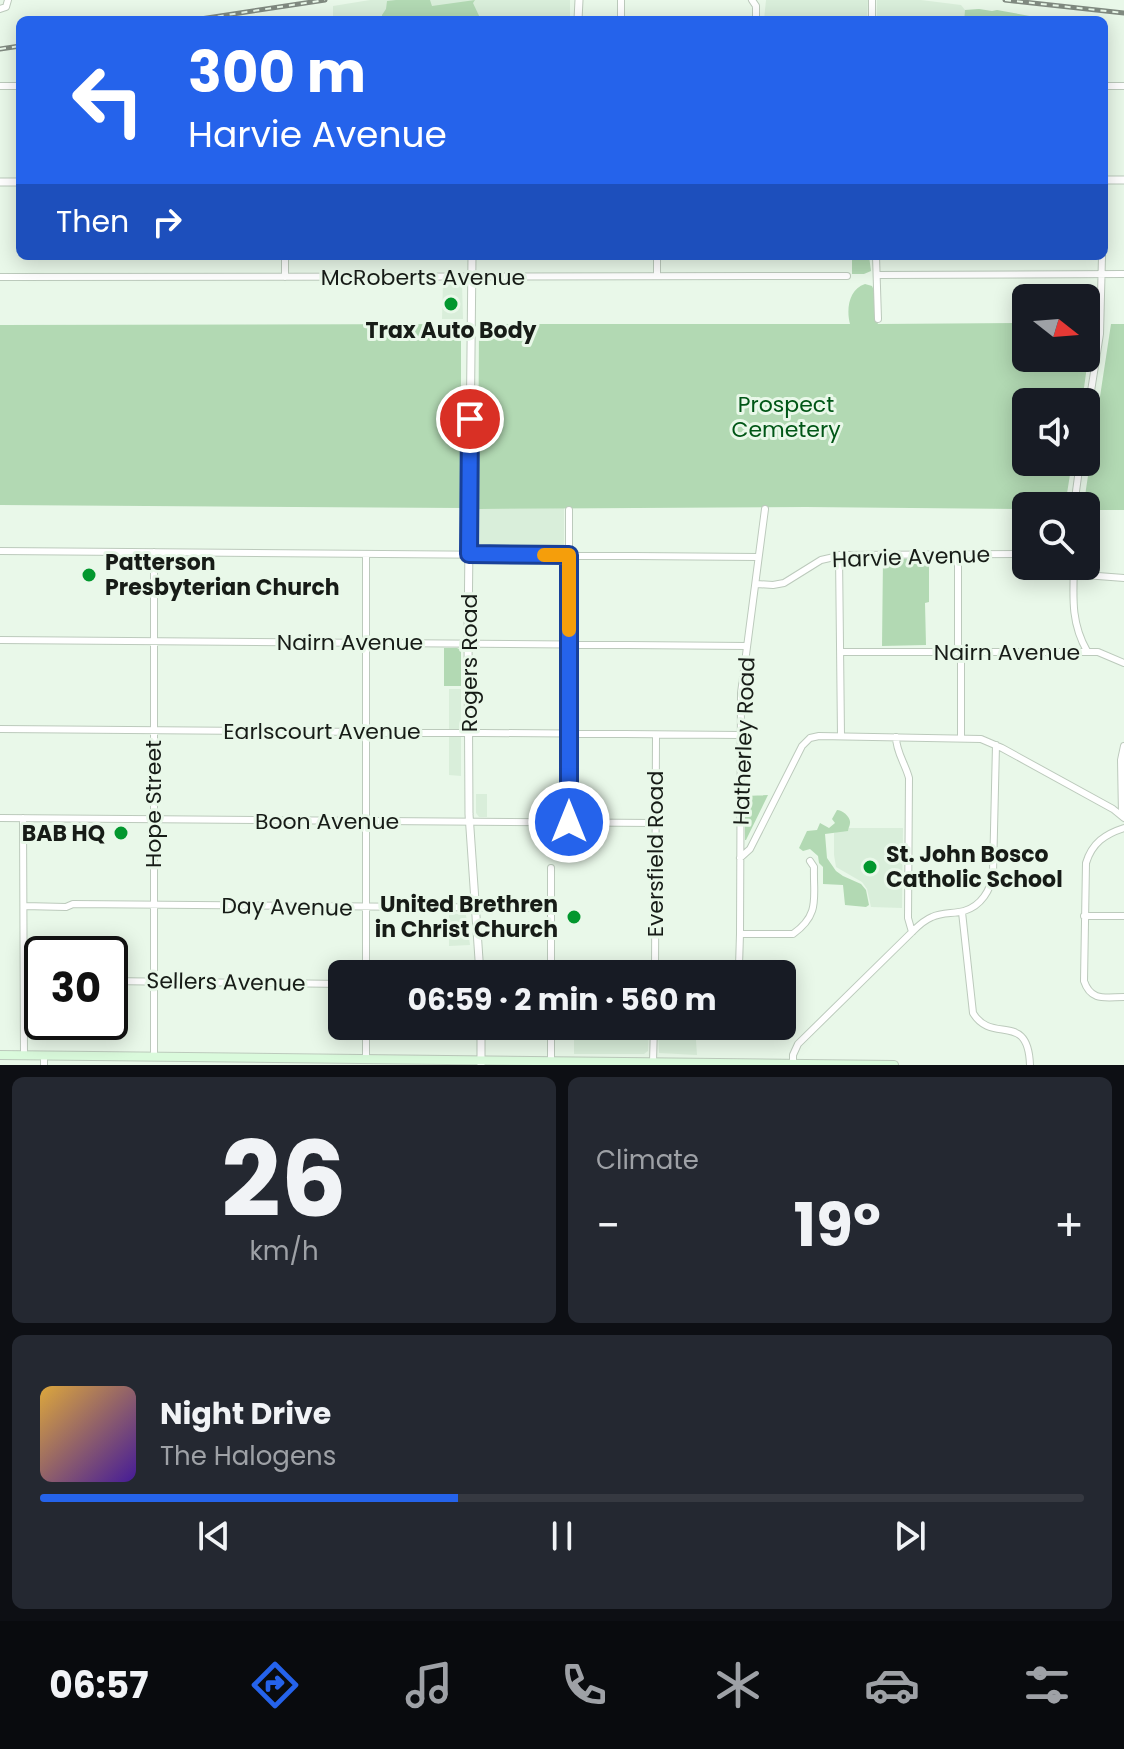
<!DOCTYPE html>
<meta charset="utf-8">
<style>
body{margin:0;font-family:Poppins,sans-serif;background:#242831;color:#f1f3f6;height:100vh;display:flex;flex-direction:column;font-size:30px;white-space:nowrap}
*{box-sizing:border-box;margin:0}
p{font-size:26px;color:#9ea1a6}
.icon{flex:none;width:44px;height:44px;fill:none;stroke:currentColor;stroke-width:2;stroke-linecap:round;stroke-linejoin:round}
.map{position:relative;height:1065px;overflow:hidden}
.sheet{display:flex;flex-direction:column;gap:12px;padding:12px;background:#0d0f14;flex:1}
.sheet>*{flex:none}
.hud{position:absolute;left:16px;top:16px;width:1092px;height:244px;border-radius:12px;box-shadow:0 4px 20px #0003;background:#2563eb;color:#fff;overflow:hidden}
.needle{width:52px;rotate:107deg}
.tools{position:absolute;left:1012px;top:284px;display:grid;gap:16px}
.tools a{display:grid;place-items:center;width:88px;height:88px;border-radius:12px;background:#171b24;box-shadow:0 4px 20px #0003;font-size:40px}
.speed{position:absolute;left:24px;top:936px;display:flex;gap:16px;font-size:40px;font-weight:700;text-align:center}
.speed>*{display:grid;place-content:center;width:104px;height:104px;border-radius:50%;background:#171b24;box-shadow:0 4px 20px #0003;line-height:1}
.speed .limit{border:4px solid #111;border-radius:12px;background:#fff;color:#111}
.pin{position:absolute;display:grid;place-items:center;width:68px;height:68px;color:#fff;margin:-34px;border:4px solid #fff;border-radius:50%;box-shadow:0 2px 8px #0007}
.me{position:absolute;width:88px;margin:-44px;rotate:0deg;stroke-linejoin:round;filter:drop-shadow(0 0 6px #0008)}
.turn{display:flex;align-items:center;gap:28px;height:168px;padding:0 40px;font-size:36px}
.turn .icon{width:104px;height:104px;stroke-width:2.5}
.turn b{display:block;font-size:56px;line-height:68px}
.then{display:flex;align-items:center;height:76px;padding:0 40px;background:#0003;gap:16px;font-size:30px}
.big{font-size:60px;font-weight:700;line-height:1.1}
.sheet .tile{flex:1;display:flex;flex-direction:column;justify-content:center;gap:12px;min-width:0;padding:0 28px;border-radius:12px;background:#242831}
.sheet .dial{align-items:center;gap:0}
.dial b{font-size:104px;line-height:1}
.song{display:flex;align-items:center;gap:24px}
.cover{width:96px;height:96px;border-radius:12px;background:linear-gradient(135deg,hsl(40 70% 55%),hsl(260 70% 35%))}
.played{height:8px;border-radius:4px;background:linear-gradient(90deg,#2563eb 40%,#363941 40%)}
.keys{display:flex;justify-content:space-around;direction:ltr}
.heat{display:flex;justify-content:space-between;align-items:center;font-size:44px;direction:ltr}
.sheet .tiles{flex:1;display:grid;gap:12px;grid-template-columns:1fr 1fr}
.tile:last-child{grid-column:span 2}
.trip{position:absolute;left:328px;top:960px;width:468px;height:80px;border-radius:12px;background:#171b24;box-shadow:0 4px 20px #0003;font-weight:700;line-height:80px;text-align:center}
.menu{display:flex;height:128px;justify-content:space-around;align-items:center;background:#090b0e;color:#9ea1a6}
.menu .icon{width:56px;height:56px}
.menu .on{color:#2563eb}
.menu b{font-size:36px;color:#f1f3f6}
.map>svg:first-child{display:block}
.built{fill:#d9eeda}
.green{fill:#b2d9b3}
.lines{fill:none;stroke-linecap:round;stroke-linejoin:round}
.minor-casing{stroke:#bccabc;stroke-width:8}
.tertiary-casing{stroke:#bccabc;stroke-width:9}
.secondary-casing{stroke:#bccabc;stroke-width:10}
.minor{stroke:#fff;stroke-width:6}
.tertiary{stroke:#fff;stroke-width:7}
.secondary{stroke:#dafadc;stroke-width:8}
.rail-casing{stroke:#808a80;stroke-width:5}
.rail{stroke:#e9f8e9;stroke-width:2;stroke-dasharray:6;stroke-linecap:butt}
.route-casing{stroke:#184099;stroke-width:20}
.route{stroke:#2563eb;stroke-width:14}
.slow{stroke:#f59e0b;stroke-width:14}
.poi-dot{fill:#02972e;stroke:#e9f8e9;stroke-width:3}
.labels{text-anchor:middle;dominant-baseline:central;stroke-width:6;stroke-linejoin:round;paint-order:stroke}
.street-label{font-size:22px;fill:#171c17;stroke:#e9f8e9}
.poi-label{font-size:22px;font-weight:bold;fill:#171c17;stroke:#e9f8e9;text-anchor:start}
.park-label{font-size:22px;fill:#005616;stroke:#e9f8e9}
</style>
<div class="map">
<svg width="1124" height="1065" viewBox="0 0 1124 1065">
<rect width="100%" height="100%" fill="#e9f8e9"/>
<path class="built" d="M370,0H570V20H333V6Z
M766,0H868L867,20H764Z
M877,0H921L961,5L965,10L964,20H877Z
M443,281H459L462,283L463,319H442Z
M564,508V545L561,550H505L504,547H479L478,545V509Z
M449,689H461V776L449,775Z
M476,794H487V817H479L476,813Z
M844,828H903L902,908L871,907L867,889L862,882L836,867L834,855V833Z
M449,913L466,915L470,945L449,946Z
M574,1026H649L648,1051L644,1054H574Z
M658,1026H695L697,1055L659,1053Z"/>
<path class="green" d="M396,0H430L432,6L475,0L473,3L481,20H382V15L386,9L387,1Z
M979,9L992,11L997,10L1035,17L1077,20H964L965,10Z
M852,256H869L871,271L864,274H852Z
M865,284L872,286C879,298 870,312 878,324L1026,323V358H1086V323H1093L1082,402H1026V462H1072L1065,506H1026V509L806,507L478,509L479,324H850C846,309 849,289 865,284Z
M461,324V508L0,505V325Z
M1111,324H1124V510H1086V506H1084L1086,489Z
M883,559H929V602L925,603L926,645L882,646Z
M444,648H457L461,650V686H444Z
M768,795L746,840H745V796Z
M837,810C842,810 851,817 850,823C850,826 848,828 848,831L825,834L827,858L836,871L843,876L861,884L866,890L869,905L866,907L845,905L843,885L823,884V867L819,863L818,856L810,849L803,851L799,848L807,831L817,830L820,823L829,828L835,823L832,819Z"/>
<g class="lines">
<defs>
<path id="minor" d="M752,0L756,6V20
M872,0V20
M0,9L6,7L8,0
M621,20V0
M0,86H20
M1104,86H1124
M657,256V276
M876,256L878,319
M877,275L1124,274
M0,277L847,276
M285,277V256
M1086,423L1100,334L1102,256
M1074,506L1080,462
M0,551L758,557
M958,554V644L961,660V738
M839,555L841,736
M1059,566L1085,575L1124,578
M1074,566C1073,598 1071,623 1087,651
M756,584L773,585L784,583L821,560L843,555L1026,554
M0,640L747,646
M840,652H1098L1124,663
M0,729L741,735
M896,737C896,752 905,763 909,778L908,918L912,932
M1122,815L1121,760L1124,746
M0,818L655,823
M23,818L24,1055
M569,822V510
M1124,828C1105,834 1092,843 1086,863L1084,981C1091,1002 1106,997 1124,997
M740,858L750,849L802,746L810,738L819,736L981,739L1002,748L1113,809L1124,818
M551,868V974
M24,906L66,907L73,904L551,908
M962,912L973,1013C992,1045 1028,1010 1030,1065
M1084,916H1124
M740,934H793C821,914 813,897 814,867L810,861
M366,974V554
M655,974L656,735
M736,974L739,966L740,934L741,693L765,509
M24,980H42
M110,981L342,984
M551,1026V1061
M154,1056V552
M366,1060V1026
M653,1062L654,1026
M793,1064V1055L798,1044L912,932C918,926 924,920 932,917C942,912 953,914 964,911C981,906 991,890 993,873L996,745
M44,1065V1056"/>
<path id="tertiary" d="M578,20L579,0
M1104,180H1124
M0,182H20
M472,256L468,638L469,814L480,974
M481,1026V1065"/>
<path id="secondary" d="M0,1055L894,1065"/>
</defs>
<use href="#minor" class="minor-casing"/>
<use href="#tertiary" class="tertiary-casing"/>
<use href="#secondary" class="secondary-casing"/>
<use href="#minor" class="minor"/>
<use href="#tertiary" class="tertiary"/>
<use href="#secondary" class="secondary"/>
<defs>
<path id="rail" d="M1005,0L1124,13
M194,20L325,0
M0,49L20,46"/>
</defs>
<use href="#rail" class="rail-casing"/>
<use href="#rail" class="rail"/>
</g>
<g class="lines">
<defs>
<path id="route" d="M470,419L469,554L569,555V822"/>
</defs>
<use href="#route" class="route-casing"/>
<use href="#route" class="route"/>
<path class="slow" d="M544,555H569V630"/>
</g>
<g class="poi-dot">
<circle cx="451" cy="304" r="8"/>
<circle cx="89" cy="575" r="8"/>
<circle cx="121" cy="833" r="8"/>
<circle cx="870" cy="867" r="8"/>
<circle cx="574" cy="917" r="8"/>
</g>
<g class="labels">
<g class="street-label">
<text x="423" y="277">McRoberts Avenue</text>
<text transform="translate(911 557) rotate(-2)">Harvie Avenue</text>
<text x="350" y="642">Nairn Avenue</text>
<text x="1007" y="652">Nairn Avenue</text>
<text transform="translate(469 663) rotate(-90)">Rogers Road</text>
<text x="322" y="731">Earlscourt Avenue</text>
<text transform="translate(744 741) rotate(-88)">Hatherley Road</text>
<text transform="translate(153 804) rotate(-90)">Hope Street</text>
<text x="327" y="821">Boon Avenue</text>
<text transform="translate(655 854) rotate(-90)">Eversfield Road</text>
<text transform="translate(287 907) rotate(1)">Day Avenue</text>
<text transform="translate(226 982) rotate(1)">Sellers Avenue</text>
</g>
<g class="poi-label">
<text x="451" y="330" text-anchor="middle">Trax Auto Body</text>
<text x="105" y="562">Patterson<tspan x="105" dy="25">Presbyterian Church</tspan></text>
<text x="105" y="833" text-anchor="end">BAB HQ</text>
<text x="886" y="854">St. John Bosco<tspan x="886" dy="25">Catholic School</tspan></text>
<text x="558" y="904" text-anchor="end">United Brethren<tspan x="558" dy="25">in Christ Church</tspan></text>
</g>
<g class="park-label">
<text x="786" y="404">Prospect<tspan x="786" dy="25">Cemetery</tspan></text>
</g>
</g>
</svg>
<div class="tools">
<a><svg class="needle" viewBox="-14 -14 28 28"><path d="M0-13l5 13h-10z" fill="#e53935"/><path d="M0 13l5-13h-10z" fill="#9ea1a6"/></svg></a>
<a><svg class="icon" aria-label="sound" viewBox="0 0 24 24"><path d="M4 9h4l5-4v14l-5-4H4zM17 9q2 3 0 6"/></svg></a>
<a><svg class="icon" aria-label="search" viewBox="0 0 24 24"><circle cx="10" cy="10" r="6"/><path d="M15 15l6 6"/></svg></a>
</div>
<div class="speed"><div class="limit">30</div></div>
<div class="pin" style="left:470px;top:419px;background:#d93025"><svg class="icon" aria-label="arrive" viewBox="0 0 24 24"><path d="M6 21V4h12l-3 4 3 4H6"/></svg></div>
<svg class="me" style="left:569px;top:822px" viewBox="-20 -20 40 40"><circle r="17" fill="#2563eb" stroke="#fff" stroke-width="3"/><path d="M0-11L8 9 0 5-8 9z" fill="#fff"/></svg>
<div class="trip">06:59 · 2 min · 560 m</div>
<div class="hud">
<div class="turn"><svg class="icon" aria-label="left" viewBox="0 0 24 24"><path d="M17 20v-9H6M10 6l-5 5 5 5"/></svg><div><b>300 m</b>Harvie Avenue</div></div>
<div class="then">Then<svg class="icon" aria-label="right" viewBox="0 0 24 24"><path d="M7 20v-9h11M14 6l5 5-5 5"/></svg></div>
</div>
</div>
<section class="sheet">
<div class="tiles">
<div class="tile dial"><b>26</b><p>km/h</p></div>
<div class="tile"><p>Climate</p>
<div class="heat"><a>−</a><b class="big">19°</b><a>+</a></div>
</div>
<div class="tile">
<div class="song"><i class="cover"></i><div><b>Night Drive</b><p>The Halogens</p></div></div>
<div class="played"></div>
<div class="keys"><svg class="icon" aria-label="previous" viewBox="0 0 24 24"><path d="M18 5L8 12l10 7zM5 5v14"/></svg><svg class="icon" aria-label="pause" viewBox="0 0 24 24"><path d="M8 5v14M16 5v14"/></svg><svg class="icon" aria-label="next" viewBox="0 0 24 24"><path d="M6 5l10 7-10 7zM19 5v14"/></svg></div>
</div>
</div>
</section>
<nav class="menu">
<b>06:57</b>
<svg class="icon on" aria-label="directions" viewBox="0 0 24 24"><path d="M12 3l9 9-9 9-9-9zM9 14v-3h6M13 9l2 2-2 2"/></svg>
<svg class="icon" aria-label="music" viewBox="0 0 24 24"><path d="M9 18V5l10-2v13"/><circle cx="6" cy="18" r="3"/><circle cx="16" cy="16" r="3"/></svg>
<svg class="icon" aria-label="phone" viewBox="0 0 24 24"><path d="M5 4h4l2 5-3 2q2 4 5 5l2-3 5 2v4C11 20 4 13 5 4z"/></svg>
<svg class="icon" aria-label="climate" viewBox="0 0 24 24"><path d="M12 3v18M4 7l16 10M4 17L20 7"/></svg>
<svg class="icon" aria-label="car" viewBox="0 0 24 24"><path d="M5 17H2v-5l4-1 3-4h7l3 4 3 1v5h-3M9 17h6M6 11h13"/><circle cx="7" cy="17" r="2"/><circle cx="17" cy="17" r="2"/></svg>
<svg class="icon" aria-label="filters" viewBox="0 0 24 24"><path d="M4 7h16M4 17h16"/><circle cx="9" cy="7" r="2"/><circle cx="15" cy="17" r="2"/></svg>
</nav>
